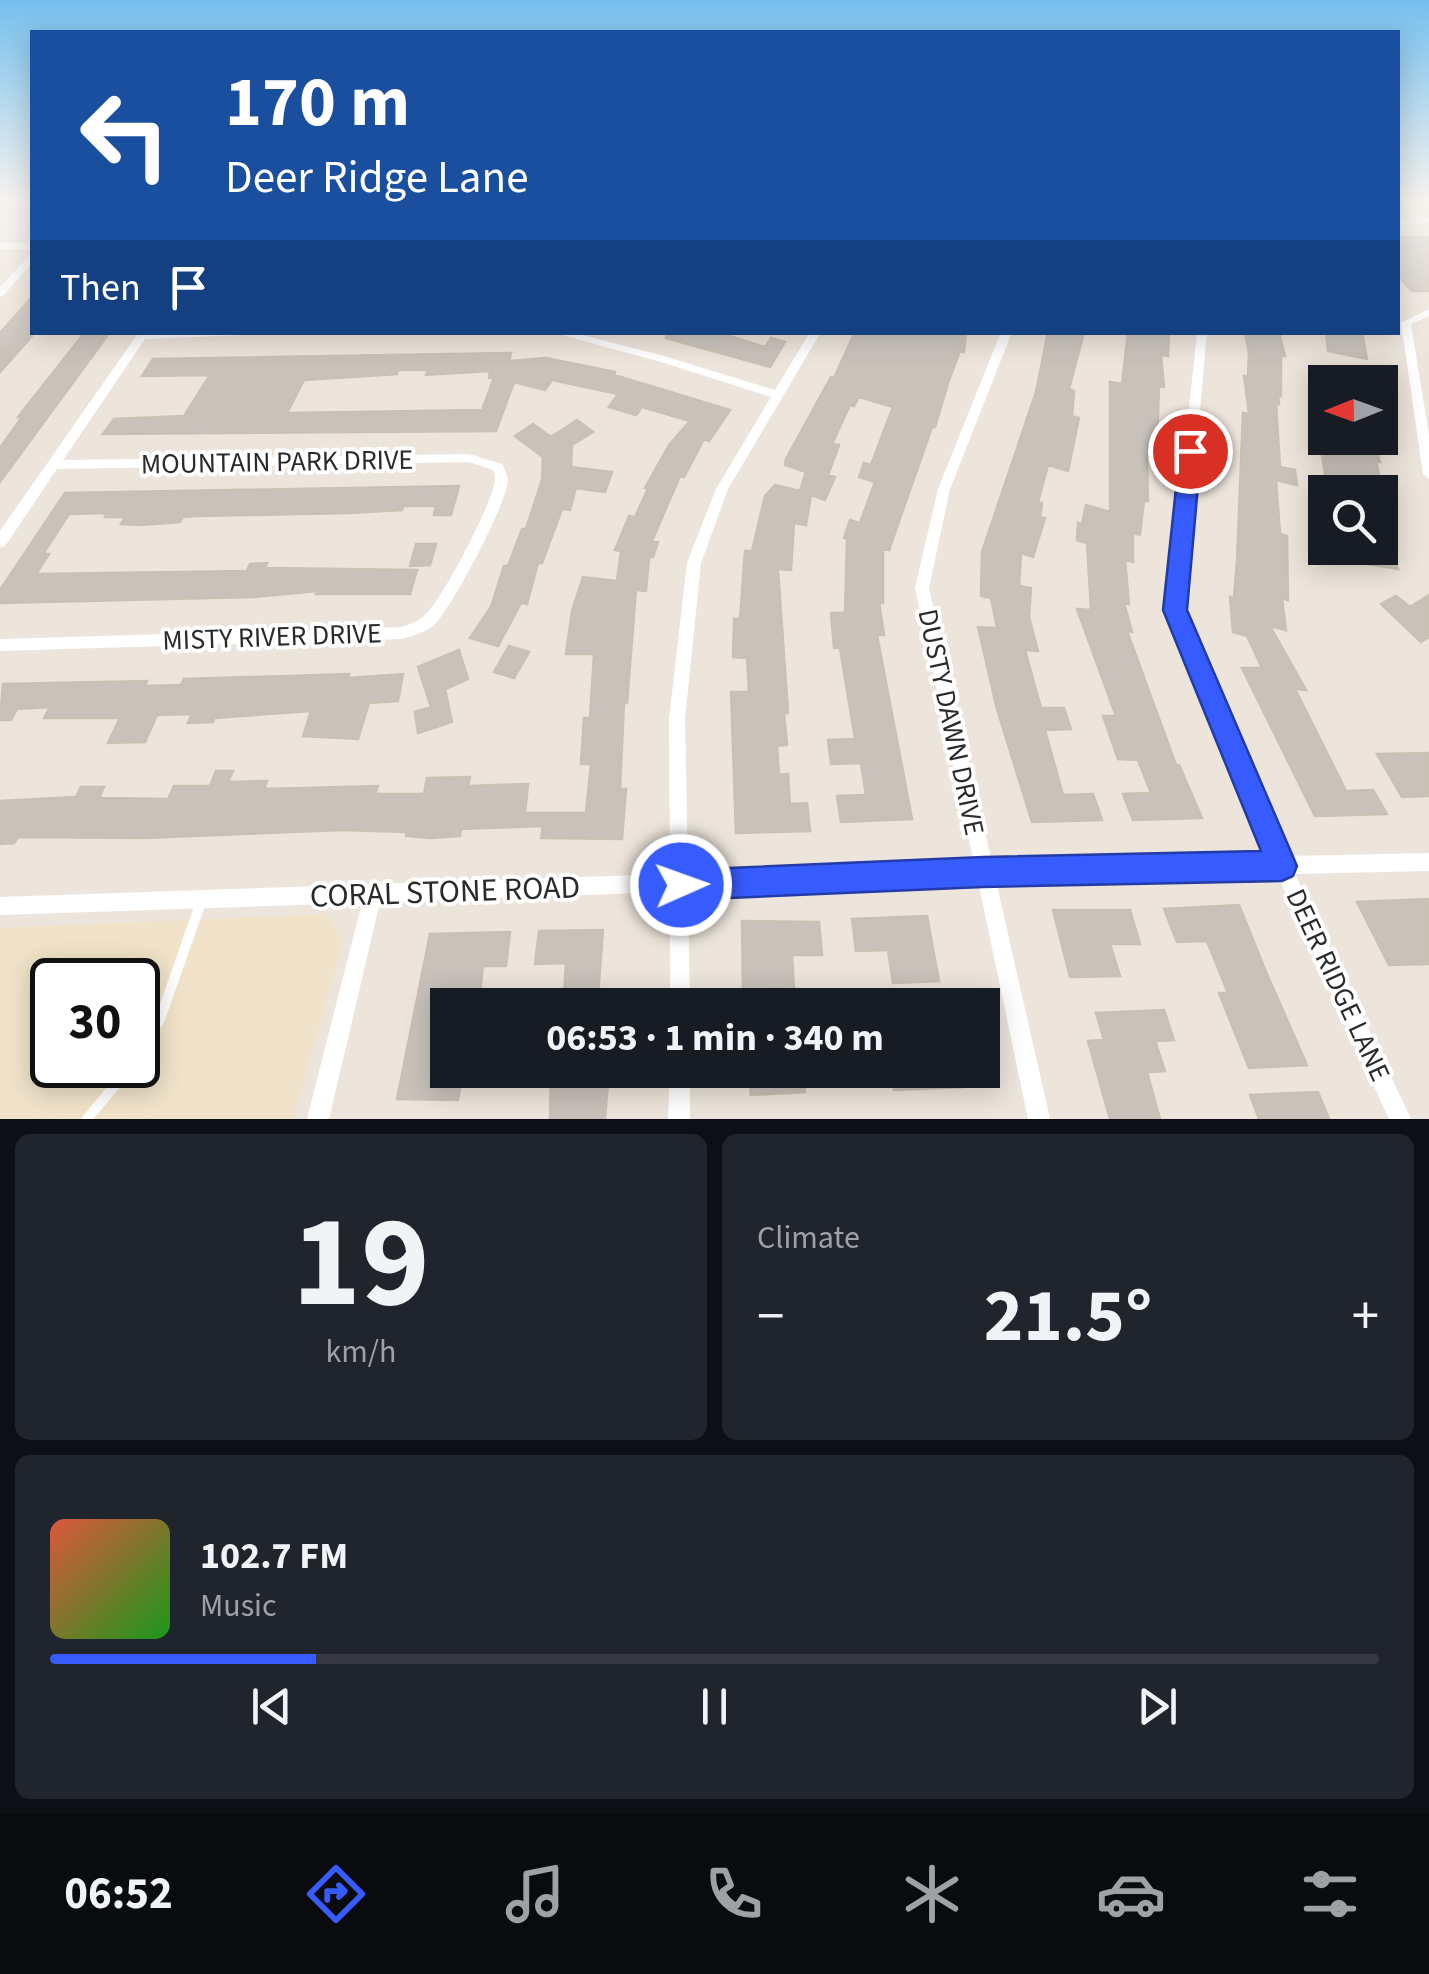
<!DOCTYPE html>
<meta charset="utf-8">
<style>
body{margin:0;font-family:"Source Sans 3",sans-serif;background:#20242c;color:#f1f3f6;height:100vh;display:flex;flex-direction:column;font-size:38px;white-space:nowrap}
*{box-sizing:border-box;margin:0}
p{font-size:32px;color:#9ea1a6}
.icon{flex:none;width:55px;height:55px;fill:none;stroke:currentColor;stroke-width:2;stroke-linecap:round;stroke-linejoin:round}
.map{position:relative;height:1119px;overflow:hidden}
.sheet{display:flex;flex-direction:column;gap:15px;padding:15px;background:#0d0f14;flex:1}
.sheet>*{flex:none}
.banner{position:absolute;left:30px;top:30px;width:1370px;height:305px;border-radius:0px;box-shadow:0 5px 25px #0003;background:#1a4fa0;color:#fff;overflow:hidden}
.needle{width:65px;rotate:269deg}
.tools{position:absolute;left:1308px;top:365px;display:grid;gap:20px}
.tools a{display:grid;place-items:center;width:90px;height:90px;border-radius:0px;background:#171b24;box-shadow:0 5px 25px #0003;font-size:50px}
.speed{position:absolute;left:30px;top:958px;display:flex;gap:20px;font-size:50px;font-weight:700;text-align:center}
.speed>*{display:grid;place-content:center;width:130px;height:130px;border-radius:50%;background:#171b24;box-shadow:0 5px 25px #0003;line-height:1}
.speed .limit{border:5px solid #111;border-radius:15px;background:#fff;color:#111}
.pin{position:absolute;display:grid;place-items:center;width:85px;height:85px;color:#fff;margin:-42px;border:5px solid #fff;border-radius:50%;box-shadow:0 2px 10px #0007}
.me{position:absolute;width:110px;margin:-55px;rotate:88deg;stroke-linejoin:round;filter:drop-shadow(0 0 8px #0008)}
.turn{display:flex;align-items:center;gap:35px;height:210px;padding:0 30px;font-size:45px}
.turn .icon{width:130px;height:130px;stroke-width:2.5}
.turn b{display:block;font-size:70px;line-height:85px}
.then{display:flex;align-items:center;height:95px;padding:0 30px;background:#0003;gap:20px;font-size:38px}
.big{font-size:75px;font-weight:700;line-height:1.1}
.sheet .widget{flex:1;display:flex;flex-direction:column;justify-content:center;gap:15px;min-width:0;padding:0 35px;border-radius:15px;background:#20242c}
.sheet .dial{align-items:center;gap:0}
.dial b{font-size:130px;line-height:1}
.song{display:flex;align-items:center;gap:30px}
.cover{width:120px;height:120px;border-radius:15px;background:linear-gradient(135deg,hsl(10 70% 55%),hsl(120 70% 35%))}
.played{height:10px;border-radius:5px;background:linear-gradient(90deg,#365bff 20%,#363941 20%)}
.keys{display:flex;justify-content:space-around;direction:ltr}
.heat{display:flex;justify-content:space-between;align-items:center;font-size:55px;direction:ltr}
.sheet .tiles{flex:1;display:grid;gap:15px;grid-template-columns:1fr 1fr}
.widget:last-child{grid-column:span 2}
.trip{position:absolute;left:430px;top:988px;width:570px;height:100px;border-radius:0px;background:#171b24;box-shadow:0 5px 25px #0003;font-weight:700;line-height:100px;text-align:center}
.dock{display:flex;height:160px;justify-content:space-around;align-items:center;background:#090b0e;color:#9ea1a6}
.dock .icon{width:70px;height:70px}
.dock .on{color:#365bff}
.dock b{font-size:45px;color:#f1f3f6}
.map>svg:first-child{display:block}
.education{fill:#f0e3c9;fill-rule:evenodd}
.building{fill:#c8c2bb;stroke:#c9c1b4;stroke-width:2.5;fill-rule:evenodd}
.lines{fill:none;stroke-linecap:round;stroke-linejoin:round}
.service{stroke:#fff;stroke-width:10}
.minor{fill:#fff;fill-rule:evenodd}
.route{fill:#365bff;stroke:#233ba6;stroke-width:2.5}
.labels{text-anchor:middle;dominant-baseline:central;stroke-width:8;stroke-linejoin:round;paint-order:stroke}
.street-label{font-size:28px;fill:#2a2a2a;stroke:#fff}
.near-street-label{font-size:32px;fill:#2a2a2a;stroke:#fff}
</style>
<div class="map">
<svg width="1429" height="1119" viewBox="0 0 1429 1119">
<rect width="100%" height="100%" fill="#ede5db"/>
<path class="education" d="M327,914L343,941L293,1119H0V928ZM52,980H138V1065H52Z"/>
<path class="building" d="M1398,237H1429V291H1412L1398,276Z
M32,297V336L0,372V333Z
M85,332H110L0,482V448L22,417H18Z
M667,332H717L765,347L771,338L785,342L770,367L666,338Z
M855,332H966L964,352L960,351L949,380L935,427H932L889,550L883,549V603H879L884,635H877L912,819L841,822L837,796L866,795L861,763L831,764L828,740L855,739L840,648H834L831,613H845L847,539L844,538L850,520L860,523L875,482L859,477L864,463L871,465L893,407L859,397L854,406L850,405L832,444L839,445L828,475L835,477L825,500L811,495L806,525L794,523L791,570L778,569L788,713H784L787,745L777,746L779,775L788,774L790,804L807,803L810,831L736,833L731,692H749L747,658L733,657L734,619H740L745,551H752L765,496L775,485L800,491L806,472L785,465L786,459L831,377L834,378Z
M1048,332H1084L1069,389L1074,391L1072,416L1079,418L1068,471L1048,465L1038,502L1042,503L1040,517L1045,518L1033,557L1021,553L1019,586L1031,588L1029,617L1038,651L1025,650L1041,708H1064L1071,729L1045,730L1063,795L1093,794L1102,820L1032,822L997,709L978,627L997,628L991,598L981,596L982,552L1036,392Z
M1128,332H1169L1168,356L1161,355L1164,387L1159,386L1157,442L1151,441L1153,458L1147,457L1148,501L1144,500L1140,535L1133,533V562L1125,560L1129,604L1124,603L1132,632L1127,631L1176,765H1179L1202,818L1133,820L1123,794L1151,793L1138,760L1118,759L1103,716H1116L1077,609L1091,610L1087,543L1077,540L1078,523L1082,524L1086,505L1110,512V382L1122,384Z
M1245,332H1279L1285,356L1281,355V396L1278,395L1279,404L1276,403L1280,467L1295,470L1297,485L1276,480L1280,534L1287,536L1288,600L1282,598L1286,630L1270,626L1306,690L1295,689L1346,791L1373,790L1387,814L1315,816L1242,668H1262L1247,636L1233,632L1230,597L1234,598L1237,561L1243,413L1249,414L1244,376L1248,377L1249,353Z
M1326,332H1362L1367,359L1328,351Z
M511,353L509,361L546,358L615,372L614,375L730,410L709,441L704,439L684,477L680,476L652,541L658,542L653,557H649L646,591L636,590L627,703H624L620,789H626L622,839L541,838L543,826L461,829L460,836L430,838L406,836L407,832L342,830L143,838L18,837L14,843L0,844V801L76,797L81,787H104L99,798L168,799L174,786H210L216,771H233L228,782L267,781L264,789L378,786L375,794H424L427,778L470,777L468,786L528,784L525,813H586L591,764H581L584,718H590L594,654H566L572,611L583,577L617,581L621,551L615,550L629,516L635,517L648,489L645,488L669,445L690,421L642,407L636,415L609,407L618,394L552,380L545,390L514,382L496,431L103,434L114,419L184,416L210,375L142,376L153,359ZM398,370H428L426,375L490,371L489,378H494L482,410L287,413L304,380L397,374Z
M577,420L593,432L572,445L571,467L612,472L605,492L576,488L570,510L562,509L542,563H538L527,604L521,603L498,646L470,638L491,607L504,566H508L522,529H526L542,480L543,457L515,436L533,424L551,437Z
M1326,438L1373,440L1380,462L1376,461L1383,496L1326,480L1322,455L1331,457Z
M459,486L451,515H434L436,506H403L402,510L349,513L198,516L183,517L180,522L141,525L121,524L125,517H105L107,513L69,514L43,554H49L36,574L247,571L250,564L267,563L265,568L417,570L410,594H316L317,591L254,597L0,603V590L65,493Z
M416,544H436L430,565L410,566Z
M1343,548H1389L1398,569L1347,561Z
M1429,595V637L1421,642L1381,604L1396,596L1410,607Z
M509,646L529,652L514,678L494,672Z
M459,650L468,679L445,689L452,722L418,733L415,712L431,707L418,667Z
M349,674L348,678L403,674L398,701L369,703L358,739L303,736L311,711L214,718L213,722L188,723L192,714L157,715L145,742L108,743L120,718H44L50,707L17,709L11,720H0L3,684L147,681L145,686L181,685L184,679Z
M1429,753V796L1402,797L1377,754Z
M1429,899V964L1389,965L1357,902Z
M1239,905L1266,972L1307,1065L1249,1068L1219,993H1228L1207,941L1177,942L1164,909Z
M1053,910H1130L1140,944H1110L1120,976L1070,977Z
M927,916L939,981L893,983L888,950L856,951L852,919Z
M742,921L819,922L822,955H792L794,988L743,989Z
M603,930L598,996H564L566,963L535,964L539,931Z
M510,932L506,966H483L479,1000L448,1001V1070H463L458,1100L397,1099L430,934Z
M1164,1010L1174,1040L1155,1041L1165,1071L1147,1072L1160,1119H1110L1088,1041L1104,1040L1096,1013Z
M551,1070H609L605,1119H550Z
M749,1070H803L805,1092L751,1095Z
M891,1070H961L964,1087L894,1090Z
M1318,1092L1329,1119H1259L1250,1095Z"/>
<g class="lines">
<path class="service" d="M138,1057L160,1019L201,902
M87,1119L132,1065"/>
<path class="minor" d="M1429,217V223L1398,224V218Z
M0,243H32V249H0Z
M32,255V263L4,295L0,296V287L29,256Z
M1429,309V316L1411,324L1429,435V479L1423,474L1401,323Z
M139,332H250L245,335L145,339L63,460L469,454L502,464C504,467 507,475 508,479C509,500 449,614 432,627C423,633 412,636 402,639L0,651V639L402,627C409,624 417,622 423,617C442,601 489,509 494,485C496,478 495,477 493,470L469,462L57,469L5,546L0,547V531Z
M551,332H571L664,356L775,390L810,332H821L728,489L701,563L685,719L688,873L974,863L915,588L938,489L1001,332H1012L950,489L929,588L992,863L1269,857L1168,610L1197,332H1207L1182,610L1287,856L1429,853V871L1295,874L1411,1119H1389L1277,874L996,881L1050,1119H1028L978,881L688,891L690,1005H670V892L380,902L329,1119H307L362,903L0,915V897L670,874L669,719L687,563L716,489L771,397L661,362Z
M670,1070H690V1119H668Z"/>
</g>
<linearGradient id="sky" x2="0" y2="1"><stop stop-color="#74bfee"/><stop offset="0.56" stop-color="#f7f3ef"/><stop offset="1" stop-color="#f7f3ef" stop-opacity="0"/></linearGradient>
<rect width="1429" height="358" fill="url(#sky)"/>
<path class="route" d="M1190,444L1201,451L1187,610L1297,866L1293,876L1282,881L983,887L681,900L671,896L666,885L671,875L681,870L983,857L1261,851L1163,610L1180,451Z"/>
<g class="labels">
<g class="street-label">
<text transform="translate(277 462) rotate(-1)">MOUNTAIN PARK DRIVE</text>
<text transform="translate(272 637) rotate(-2)">MISTY RIVER DRIVE</text>
<text transform="translate(951 722) rotate(78)">DUSTY DAWN DRIVE</text>
<text transform="translate(1338 985) rotate(65)">DEER RIDGE LANE</text>
</g>
<g class="near-street-label">
<text transform="translate(445 892) rotate(-2)">CORAL STONE ROAD</text>
</g>
</g>
</svg>
<div class="tools">
<a><svg class="needle" viewBox="-14 -14 28 28"><path d="M0-13l5 13h-10z" fill="#e53935"/><path d="M0 13l5-13h-10z" fill="#9ea1a6"/></svg></a>
<a><svg class="icon" aria-label="search" viewBox="0 0 24 24"><circle cx="10" cy="10" r="6"/><path d="M15 15l6 6"/></svg></a>
</div>
<div class="speed"><div class="limit">30</div></div>
<div class="pin" style="left:1190px;top:451px;background:#d93025"><svg class="icon" aria-label="arrive" viewBox="0 0 24 24"><path d="M6 21V4h12l-3 4 3 4H6"/></svg></div>
<svg class="me" style="left:681px;top:885px" viewBox="-20 -20 40 40"><circle r="17" fill="#365bff" stroke="#fff" stroke-width="3"/><path d="M0-11L8 9 0 5-8 9z" fill="#fff"/></svg>
<div class="trip">06:53 · 1 min · 340 m</div>
<div class="banner">
<div class="turn"><svg class="icon" aria-label="left" viewBox="0 0 24 24"><path d="M17 20v-9H6M10 6l-5 5 5 5"/></svg><div><b>170 m</b>Deer Ridge Lane</div></div>
<div class="then">Then<svg class="icon" aria-label="arrive" viewBox="0 0 24 24"><path d="M6 21V4h12l-3 4 3 4H6"/></svg></div>
</div>
</div>
<section class="sheet">
<div class="tiles">
<div class="widget dial"><b>19</b><p>km/h</p></div>
<div class="widget"><p>Climate</p>
<div class="heat"><a>−</a><b class="big">21.5°</b><a>+</a></div>
</div>
<div class="widget">
<div class="song"><i class="cover"></i><div><b>102.7 FM</b><p>Music</p></div></div>
<div class="played"></div>
<div class="keys"><svg class="icon" aria-label="previous" viewBox="0 0 24 24"><path d="M18 5L8 12l10 7zM5 5v14"/></svg><svg class="icon" aria-label="pause" viewBox="0 0 24 24"><path d="M8 5v14M16 5v14"/></svg><svg class="icon" aria-label="next" viewBox="0 0 24 24"><path d="M6 5l10 7-10 7zM19 5v14"/></svg></div>
</div>
</div>
</section>
<nav class="dock">
<b>06:52</b>
<svg class="icon on" aria-label="directions" viewBox="0 0 24 24"><path d="M12 3l9 9-9 9-9-9zM9 14v-3h6M13 9l2 2-2 2"/></svg>
<svg class="icon" aria-label="music" viewBox="0 0 24 24"><path d="M9 18V5l10-2v13"/><circle cx="6" cy="18" r="3"/><circle cx="16" cy="16" r="3"/></svg>
<svg class="icon" aria-label="phone" viewBox="0 0 24 24"><path d="M5 4h4l2 5-3 2q2 4 5 5l2-3 5 2v4C11 20 4 13 5 4z"/></svg>
<svg class="icon" aria-label="climate" viewBox="0 0 24 24"><path d="M12 3v18M4 7l16 10M4 17L20 7"/></svg>
<svg class="icon" aria-label="car" viewBox="0 0 24 24"><path d="M5 17H2v-5l4-1 3-4h7l3 4 3 1v5h-3M9 17h6M6 11h13"/><circle cx="7" cy="17" r="2"/><circle cx="17" cy="17" r="2"/></svg>
<svg class="icon" aria-label="filters" viewBox="0 0 24 24"><path d="M4 7h16M4 17h16"/><circle cx="9" cy="7" r="2"/><circle cx="15" cy="17" r="2"/></svg>
</nav>
